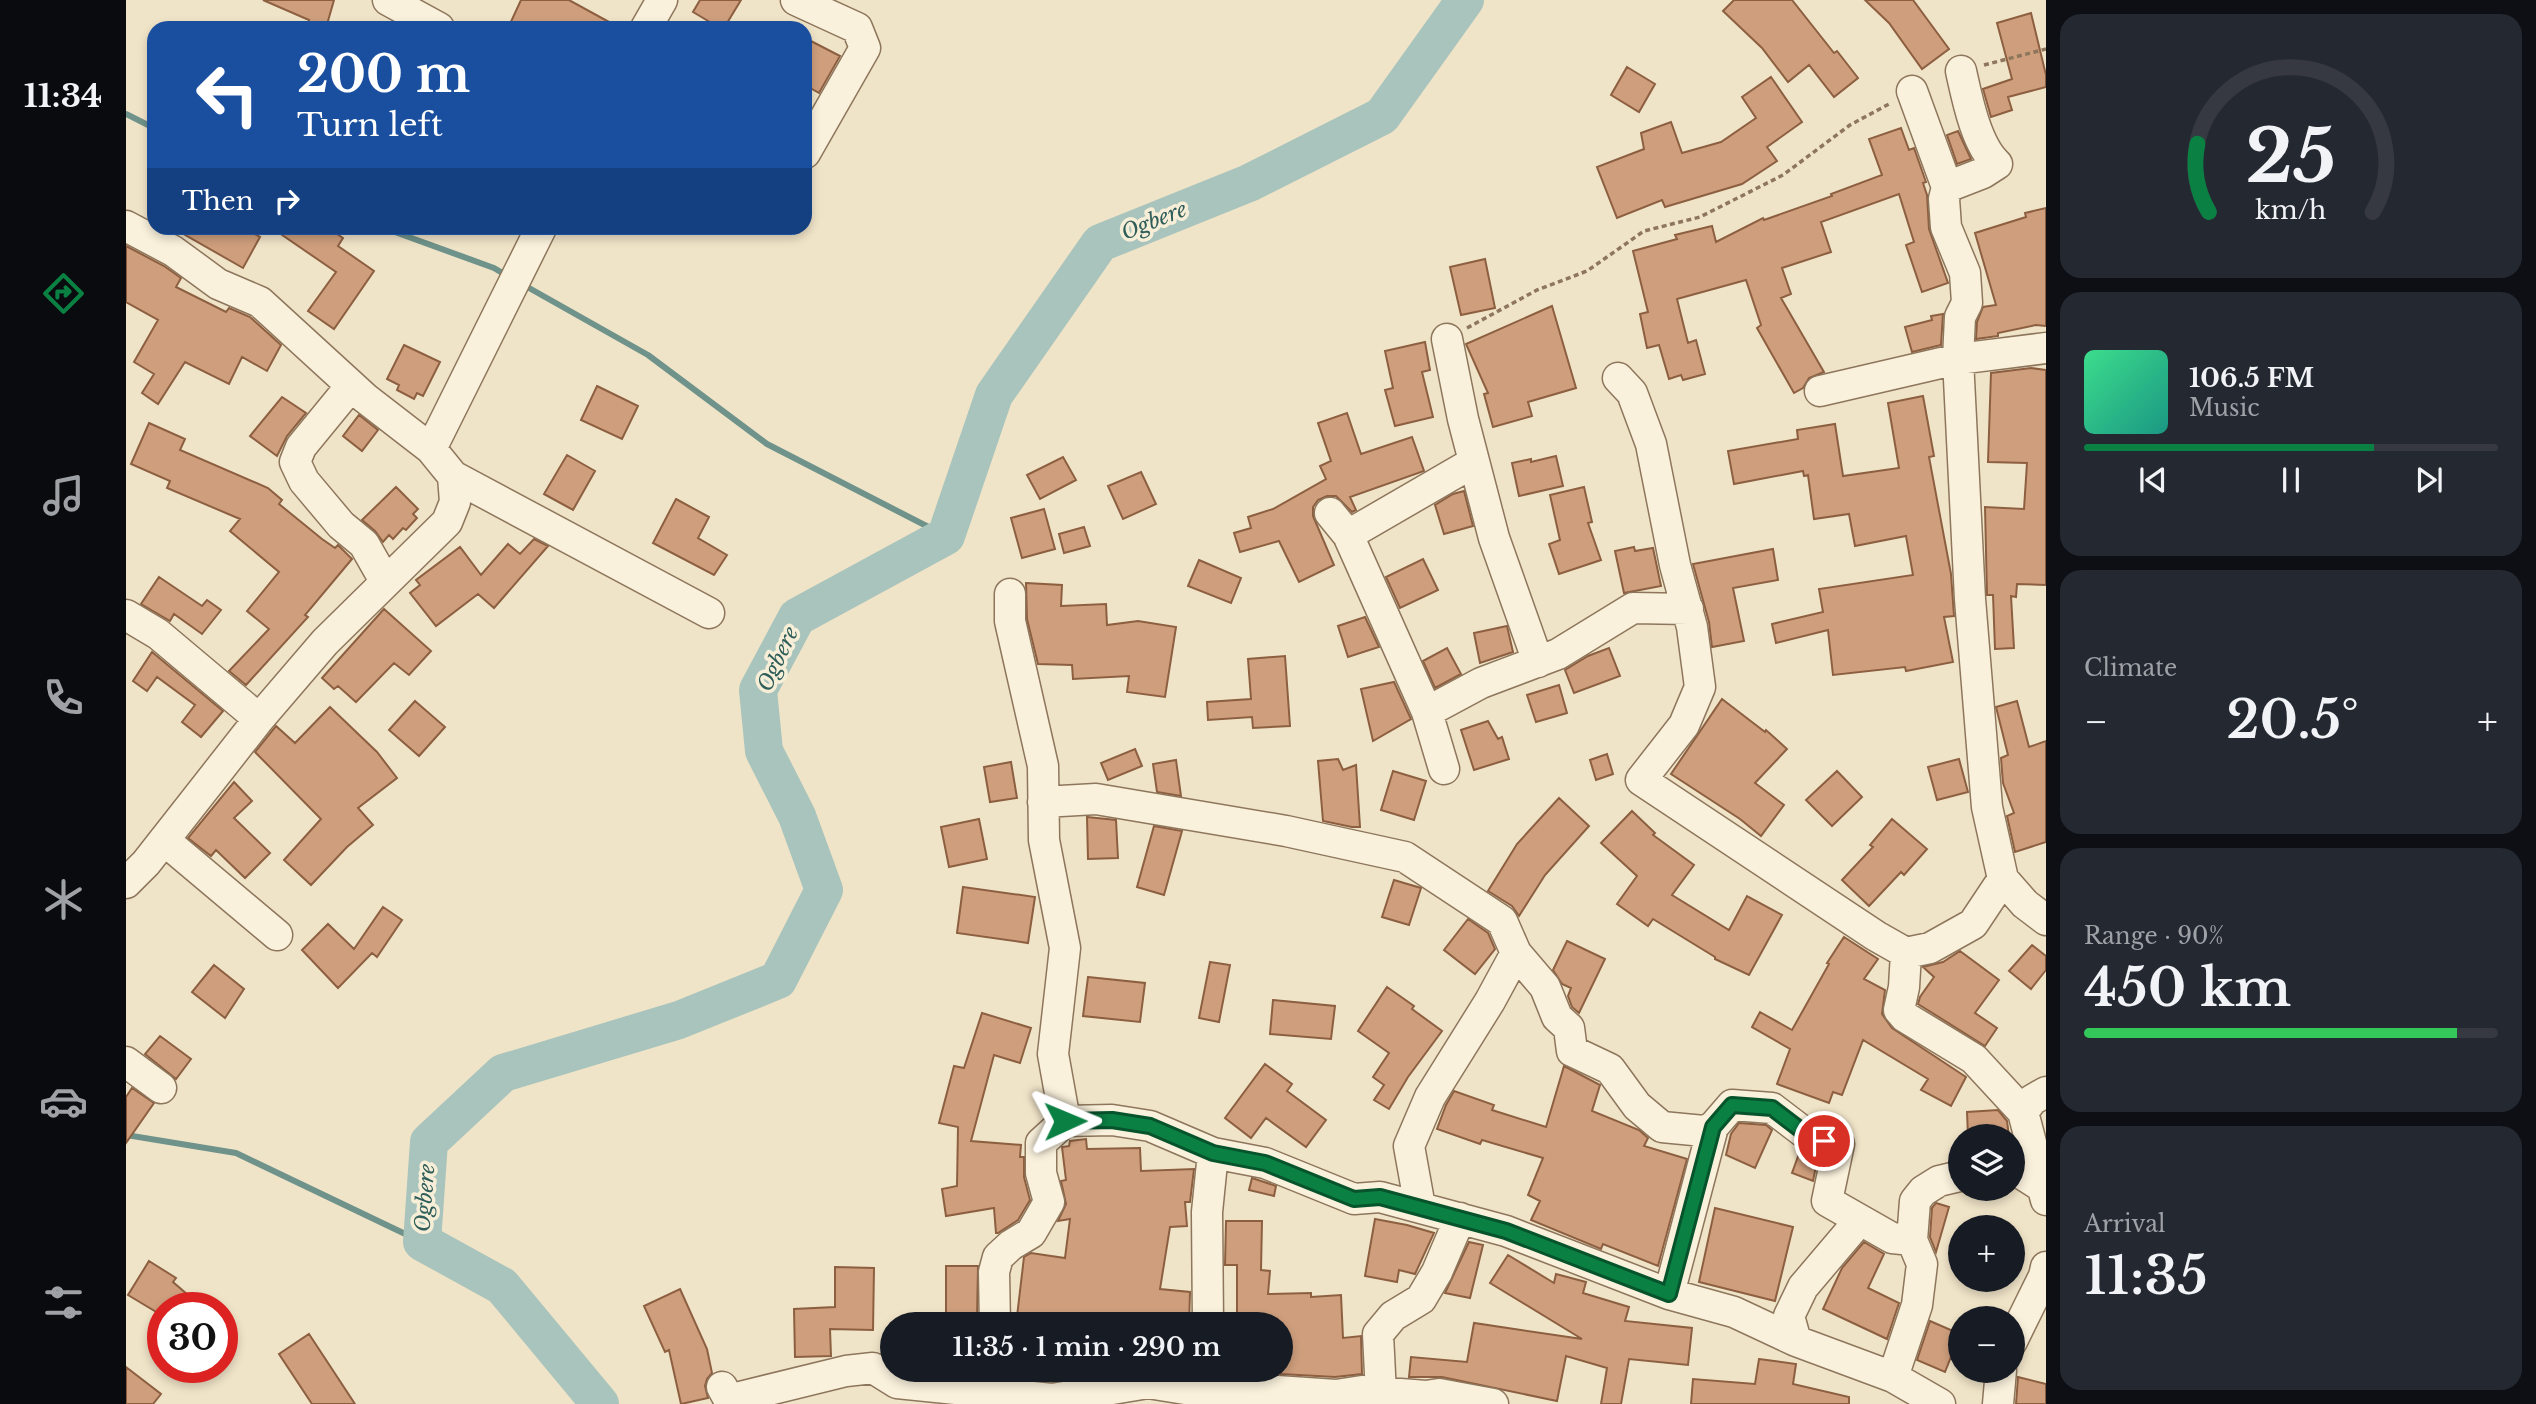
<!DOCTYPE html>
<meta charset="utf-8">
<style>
body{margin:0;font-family:"Libre Baskerville",serif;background:#242831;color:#f1f3f6;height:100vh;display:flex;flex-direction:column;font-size:26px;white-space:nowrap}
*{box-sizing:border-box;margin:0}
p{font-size:23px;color:#9ea1a6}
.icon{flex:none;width:38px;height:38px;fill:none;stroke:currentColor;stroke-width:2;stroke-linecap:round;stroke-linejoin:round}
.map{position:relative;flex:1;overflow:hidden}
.side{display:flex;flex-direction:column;gap:14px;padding:14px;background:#0d0f14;width:490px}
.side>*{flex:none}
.banner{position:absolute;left:21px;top:21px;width:665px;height:214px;border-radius:21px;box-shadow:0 4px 10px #0003;background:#1a4fa0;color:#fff;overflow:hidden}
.controls{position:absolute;left:1822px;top:1124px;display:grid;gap:14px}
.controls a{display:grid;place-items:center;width:77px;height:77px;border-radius:50%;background:#171b24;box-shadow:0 4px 10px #0003;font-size:35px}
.speed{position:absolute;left:21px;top:1292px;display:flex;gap:14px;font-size:35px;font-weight:700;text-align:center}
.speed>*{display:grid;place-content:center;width:91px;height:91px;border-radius:50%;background:#171b24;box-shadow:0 4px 10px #0003;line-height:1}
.speed .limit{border:10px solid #d22;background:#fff;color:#111}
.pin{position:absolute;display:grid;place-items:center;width:60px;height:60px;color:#fff;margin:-30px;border:4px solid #fff;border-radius:50%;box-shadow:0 2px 7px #0007}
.me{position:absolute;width:77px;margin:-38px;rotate:89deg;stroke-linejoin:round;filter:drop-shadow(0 0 5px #0008)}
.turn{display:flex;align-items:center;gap:24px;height:147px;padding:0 35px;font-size:32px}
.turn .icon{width:91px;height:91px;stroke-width:2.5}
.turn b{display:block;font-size:49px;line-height:60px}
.then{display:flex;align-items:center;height:66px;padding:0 35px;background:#0003;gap:14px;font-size:26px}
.big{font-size:52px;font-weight:600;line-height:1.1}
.side .tile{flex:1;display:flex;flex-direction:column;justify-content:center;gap:10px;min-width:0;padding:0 24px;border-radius:21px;background:#242831}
.side .dial{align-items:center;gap:0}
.dial svg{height:182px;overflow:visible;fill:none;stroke:#363941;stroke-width:7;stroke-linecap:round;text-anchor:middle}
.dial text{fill:#f1f3f6;stroke:none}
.song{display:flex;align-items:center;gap:21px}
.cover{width:84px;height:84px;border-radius:10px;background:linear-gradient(135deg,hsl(150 70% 55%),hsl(170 70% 35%))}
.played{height:7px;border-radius:4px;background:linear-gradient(90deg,#0b8043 70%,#363941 70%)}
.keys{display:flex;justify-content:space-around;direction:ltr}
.heat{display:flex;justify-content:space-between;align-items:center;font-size:38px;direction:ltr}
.charge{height:10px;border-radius:5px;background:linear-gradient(90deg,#34c759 90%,#363941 0)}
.trip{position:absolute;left:754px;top:1312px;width:413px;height:70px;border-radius:35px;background:#171b24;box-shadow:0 4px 10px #0003;font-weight:600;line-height:70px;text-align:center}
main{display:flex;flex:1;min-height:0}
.dock{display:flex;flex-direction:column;width:126px;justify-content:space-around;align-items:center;background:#090b0e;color:#9ea1a6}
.dock .icon{width:49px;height:49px}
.dock .on{color:#0b8043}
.dock b{font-size:32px;color:#f1f3f6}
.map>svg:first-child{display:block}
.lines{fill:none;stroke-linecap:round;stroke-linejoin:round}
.stream{stroke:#6f938a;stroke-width:6}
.river{stroke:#a9c4bc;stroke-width:38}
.building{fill:#cf9f7d;stroke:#8d5f41;stroke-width:2}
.minor-casing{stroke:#8d765c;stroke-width:33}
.path{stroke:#8d765c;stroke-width:3.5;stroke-dasharray:5 3.5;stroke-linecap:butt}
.minor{stroke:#faf1dc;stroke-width:30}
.route-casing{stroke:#07532c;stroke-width:18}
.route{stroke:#0b8043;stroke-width:12}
.labels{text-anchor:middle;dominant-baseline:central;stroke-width:7;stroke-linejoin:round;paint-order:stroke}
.water-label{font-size:21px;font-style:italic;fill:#2f5d5a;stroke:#f7eed8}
</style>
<main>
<nav class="dock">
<b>11:34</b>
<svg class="icon on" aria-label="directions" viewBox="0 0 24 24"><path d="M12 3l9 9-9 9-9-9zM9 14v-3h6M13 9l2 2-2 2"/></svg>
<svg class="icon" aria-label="music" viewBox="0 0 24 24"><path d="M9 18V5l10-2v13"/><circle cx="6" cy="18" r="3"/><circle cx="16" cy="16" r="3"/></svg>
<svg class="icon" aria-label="phone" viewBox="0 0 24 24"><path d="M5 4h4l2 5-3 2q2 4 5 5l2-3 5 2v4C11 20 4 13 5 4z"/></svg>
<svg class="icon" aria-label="climate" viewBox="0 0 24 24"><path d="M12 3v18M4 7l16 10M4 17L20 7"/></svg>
<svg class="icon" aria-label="car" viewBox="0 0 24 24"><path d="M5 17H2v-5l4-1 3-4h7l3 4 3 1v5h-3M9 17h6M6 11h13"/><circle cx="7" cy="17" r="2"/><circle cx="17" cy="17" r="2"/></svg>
<svg class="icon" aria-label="filters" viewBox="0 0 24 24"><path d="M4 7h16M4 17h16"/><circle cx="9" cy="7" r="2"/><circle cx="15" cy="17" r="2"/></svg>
</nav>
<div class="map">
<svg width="1920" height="1404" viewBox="0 0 1920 1404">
<rect width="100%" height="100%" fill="#f0e4c8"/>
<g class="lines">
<path class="stream" d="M0,114L28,128
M258,228L368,268L383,277
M396,284L522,355L641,444L820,536
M0,1135L110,1153L296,1242"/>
<path class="river" d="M474,1404L376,1286L296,1242L303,1142L377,1073L553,1020L652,980L698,890L671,816L638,751L632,690L671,617L820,536L868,395L974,243L1123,183L1256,116L1339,0"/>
</g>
<path class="building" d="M137,0H208L200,28H178L183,20Z
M395,0H443L494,28H382Z
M574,0H615L598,28H594L567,12Z
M1608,0H1666L1708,53L1711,51L1732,78L1708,97L1683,65L1662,82L1636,48L1597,11Z
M1739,0H1787L1823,49L1796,69L1763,23Z
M1905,13L1920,75V87L1882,97L1886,110L1865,117L1857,89L1886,79L1871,23Z
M679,38L714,56L693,93L679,85Z
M1501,67L1529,84L1513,112L1485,95Z
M1645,77L1676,122L1641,147L1651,161L1616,184L1539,207L1536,200L1491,218L1471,167L1518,149L1515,133L1545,122L1556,153L1595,142L1630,118L1616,97Z
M1775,128L1783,150L1788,148L1800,182L1797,183L1801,195L1803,229L1822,283L1796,292L1780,245L1788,242L1773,194L1695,222L1705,252L1656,268L1665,294L1655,298L1698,372L1683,378L1677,388L1668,393L1631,328L1635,325L1620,280L1551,299L1562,343L1570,340L1579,374L1557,380L1555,375L1543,379L1533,345L1521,348L1514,314L1522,312L1507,251L1551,239L1549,235L1586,226L1590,242L1637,218L1638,220L1706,196L1705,194L1756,175L1743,139Z
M1832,131L1845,159L1831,164L1821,135Z
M1920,208V326L1910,325L1872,333V336L1850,339L1851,322L1857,307L1870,305L1849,233L1900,217L1899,213Z
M47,228H118L134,237L117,268Z
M146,228H202L217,238L212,246L248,271L208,329L182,311L210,272Z
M0,246L38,266L55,278L50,287L100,312L103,308L124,317L155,345L141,371L116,357L103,384L59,362L32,404L16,393L28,374L8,362L32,320L0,302Z
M1359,259L1369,308L1335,315L1324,267Z
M1426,306L1450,388L1402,402L1406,416L1367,427L1358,394L1362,393L1340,344Z
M1817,314L1815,345L1786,352L1779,327L1806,320L1805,316Z
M1299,342L1304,370L1296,372L1307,417L1269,426L1259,390L1267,388L1259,351Z
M278,345L314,362L297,396L291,393L288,399L271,390L273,385L261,379Z
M1905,368L1920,370V585L1891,584L1890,597L1885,596L1888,648L1869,649L1867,595H1861L1859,507L1898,509L1901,463L1862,462L1865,373Z
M471,386L512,406L496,439L455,420Z
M1797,396L1808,456L1803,457L1825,574L1828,616L1818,617L1827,662L1780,671L1779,667L1707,675L1702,630L1650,643L1646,624L1697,612L1693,589L1787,575L1780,536L1729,546L1723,514L1688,519L1682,475L1678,476L1677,471L1608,484L1602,451L1672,439L1671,430L1709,424L1717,476L1773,468L1762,403Z
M156,397L180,413L161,436L151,456L124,436Z
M1221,413L1235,454L1286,437L1298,471L1224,497L1230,510L1226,512L1210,496H1201L1192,500L1187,507V516L1208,565L1173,582L1153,541L1114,552L1108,533L1125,528L1122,517L1147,509L1200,479L1194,466L1205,461L1192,423Z
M233,415L252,430L236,451L217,436Z
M23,423L59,439L54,450L142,488L156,500L153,504L196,539L209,548L212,545L226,559L179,615L182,617L120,685L103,671L143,629L121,611L153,572L104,531L114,519L41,488L44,481L5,464Z
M441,455L469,471L447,510L418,494Z
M1430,456L1437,486L1393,496L1386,463L1405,459V462Z
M937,457L950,480L914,499L901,475Z
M1015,472L1030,504L997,519L982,486Z
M270,487L292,509L287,514L291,518L280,530L277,528L267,539L263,535L257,542L249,531L236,520Z
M1458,487L1466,522L1462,523L1475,560L1433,574L1423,544L1434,540L1424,495Z
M1338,491L1347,526L1318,534L1309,505L1327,494Z
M550,499L583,517L572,538L601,555L588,575L527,543Z
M918,509L929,549L896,558L885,518Z
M958,527L964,546L938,553L933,534Z
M408,539L422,546L368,608L352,594L310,626L284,593L294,585L290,580L334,547L355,575L382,544L394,554Z
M1508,547L1509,551L1527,548L1535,586L1498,593L1489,551Z
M1647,549L1652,580L1607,588L1618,641L1586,647L1583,622L1567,564Z
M1297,559L1312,590L1274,608L1260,577Z
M1073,560L1115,578L1105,603L1062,586Z
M33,577L76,606L81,600L95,610L76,634L48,614L44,621L15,604Z
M900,583L936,585L935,606L980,604L981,625L1012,621L1050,627L1039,697L1001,692L1003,676L947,679L946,665L912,664L901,619Z
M258,609L305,651L283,675L268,663L230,702L212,686L208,689L196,678Z
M1239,617L1253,647L1222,657L1212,626Z
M1381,626L1387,652L1354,663L1348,633Z
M1321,648L1335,674L1309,688L1297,661Z
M1483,648L1494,676L1448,693L1439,670L1462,656Z
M26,652L97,711L75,737L56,722L69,705L31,677L21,691L7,681Z
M1159,656L1164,726L1127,728L1126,717L1082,720L1081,702L1125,699L1122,659Z
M1268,682L1285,719L1247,741L1235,689Z
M1433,685L1441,713L1410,722L1401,695Z
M1596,699L1639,732L1640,730L1661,749L1629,783L1658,805L1635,836L1614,819L1545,774Z
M289,701L319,727L293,756L263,730Z
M1891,701L1903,747L1920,741V842L1889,852L1881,816L1888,813L1877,783L1875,758L1882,755L1870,707Z
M204,707L251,752L271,778L232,808L247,825L221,847L185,885L158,860L195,819L129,752L150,726L169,743Z
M1362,721L1372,739L1376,737L1383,759L1348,770L1335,730Z
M1009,749L1016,766L982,780L975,763Z
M1481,754L1487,774L1470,780L1464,760Z
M1212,759L1217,770L1230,765L1234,827H1226L1197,821L1192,761Z
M1833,759L1842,792L1811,800L1802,767Z
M1050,760L1055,796L1031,792L1027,764Z
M885,762L891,798L864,802L858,767Z
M1267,771L1300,781L1288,820L1255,810Z
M1711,771L1736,797L1706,826L1680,800Z
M108,782L126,801L108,818L144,853L119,878L90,850L85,856L62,838Z
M1433,798L1463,826L1419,875L1393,916L1386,906L1362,891L1391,844Z
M1506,811L1529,833L1527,835L1568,865L1546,895L1603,930L1621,896L1656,915L1623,975L1589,959V957L1527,919L1522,926L1491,904L1511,876L1475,843Z
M961,817L990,820L992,858L962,859Z
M853,819L861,859L823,867L815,827Z
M1766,819L1801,849L1778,875L1775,872L1743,906L1716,880L1747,847L1744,845Z
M1028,826L1056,831L1038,895L1011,887Z
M1268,880L1295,888L1283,925L1256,917Z
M837,887L909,897L902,943L831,933Z
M257,907L276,920L251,957L246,953L212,988L176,950L202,924L228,949Z
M1342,919L1362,933L1369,949L1349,974L1318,950Z
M1718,937L1752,959L1738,979L1759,990L1756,1014L1766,1028L1840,1077L1825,1106L1795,1090L1802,1079L1737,1040L1716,1095L1707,1092L1703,1103L1651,1084L1664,1049L1626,1027L1634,1012L1666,1030L1703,964L1701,963Z
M1441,941L1479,959L1453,1013L1446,1007L1442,996L1445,988L1436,984L1427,970Z
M1906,945L1920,956V970L1905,989L1883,971Z
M1834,951L1873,980L1849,1013L1871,1028L1859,1046L1792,1004L1794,997L1808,977L1797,967L1817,962Z
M1084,962L1104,965L1093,1022L1073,1018Z
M88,965L118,989L99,1018L66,992Z
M962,977L1019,983L1014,1022L957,1016Z
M1261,987L1288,1006L1286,1009L1316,1031L1282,1077L1263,1109L1248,1100L1258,1085L1247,1077L1263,1053L1232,1031Z
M1147,1000L1209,1006L1205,1039L1144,1034Z
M856,1013L905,1028L894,1063L868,1055L845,1141L895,1145L894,1157H898V1177L904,1200L892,1220L872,1233H870L868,1208L820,1216L816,1189L831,1186L832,1127L813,1123L828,1066L838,1068Z
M34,1036L65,1059L50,1079L19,1054Z
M1139,1064L1166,1084L1161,1091L1200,1120L1180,1147L1140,1118L1125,1138L1099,1118Z
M1438,1066L1474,1085L1466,1111L1513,1130L1522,1138L1518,1146L1561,1159L1532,1266L1477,1244L1475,1249L1405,1220L1414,1201L1402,1195L1417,1158L1356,1140L1354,1144L1311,1129L1320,1105L1328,1091L1368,1105L1366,1110L1420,1127Z
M6,1088L28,1103L0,1143V1097Z
M1872,1110L1881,1121L1883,1136H1842L1841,1112Z
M1613,1123L1640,1125L1646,1130L1629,1168L1600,1155L1605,1134Z
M960,1139L961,1149L1014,1148L1015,1171L1068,1169L1064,1202H1059L1061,1226L1044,1227L1034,1289L1064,1292L1063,1325H890L898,1257L905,1253L939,1258L944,1219L932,1221L940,1204L935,1181L940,1180L936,1147L943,1146L944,1141Z
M1674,1151L1692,1157L1687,1181L1666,1173Z
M1126,1178L1150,1186L1148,1196L1123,1190Z
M1810,1203L1823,1207L1810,1252L1804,1237L1806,1208Z
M1589,1208L1667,1227L1649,1301L1573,1282Z
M1249,1219L1281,1225L1308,1233L1289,1274L1273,1270L1271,1282L1239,1276Z
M1100,1221H1136L1135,1270L1144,1271L1142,1294L1185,1293V1297L1215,1295L1217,1338L1235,1336L1236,1374L1209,1377L1155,1374V1325H1111V1265H1099Z
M1343,1242L1357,1245L1344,1298L1319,1293Z
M1738,1242L1758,1254L1742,1288L1773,1303L1761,1339L1697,1309L1716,1268Z
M1382,1255L1428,1283L1430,1274L1460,1282L1457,1293L1503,1307L1499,1321L1566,1328L1562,1365L1503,1359L1495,1404H1475L1481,1368L1440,1356L1431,1401L1316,1377H1283L1285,1357L1341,1362L1348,1323L1456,1339L1364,1283Z
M23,1261L50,1278L47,1282L76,1307H37V1316L2,1295Z
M820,1266H852L851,1318L820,1319Z
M709,1267L748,1268L747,1330L704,1329L705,1356L669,1357L668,1309L709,1307Z
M554,1289L581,1349L586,1373L581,1379L579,1386L582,1398L555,1404L543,1350L539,1352L518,1306Z
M1804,1321L1834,1334L1819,1372L1791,1360Z
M183,1334L229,1404H186L153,1354Z
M1633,1359L1670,1364L1667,1384L1723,1397V1404H1565L1567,1379L1629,1384Z
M0,1367L35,1394L27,1404H0Z
M1892,1377L1920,1384V1404H1890Z"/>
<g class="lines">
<defs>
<path id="minor" d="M262,0L313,28
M670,0L731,28L739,48L679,153
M520,28L536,0
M1786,91L1821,187L1818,199L1820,227L1839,273L1841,303L1834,317L1832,359L1844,599L1861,807L1877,879L1899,904L1920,920
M1821,187L1857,173L1871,164C1850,145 1841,98 1835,71
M0,226L47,251L92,284L134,302L239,398L305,449L327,476L329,502L321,522L199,642L133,719L20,863L0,883
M1321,339L1337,419L1368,538L1412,662
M1492,378L1506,393L1525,444L1549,565L1566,627L1574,687L1558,725L1515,780L1750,936L1780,953L1804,948L1847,924L1877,879
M225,386L175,447L169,462L178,481L215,525L238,544L259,581
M1694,391L1832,359L1920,348
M305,449L415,228
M327,476L583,613
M1204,513L1222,535L1301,712L1318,769
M1222,535L1348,462
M884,594V621L917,766L918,840L939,948L927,1054L939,1121
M0,615L32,634L133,719
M1301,712L1355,683L1432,654L1507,608L1562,609
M917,802L970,799L1160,831L1279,857L1376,921L1390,953L1419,987L1431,1017L1443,1028L1446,1051L1484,1069L1511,1106L1536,1127L1578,1131L1587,1127L1606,1105L1646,1108L1684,1137L1713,1144L1701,1201L1766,1238L1786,1240
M38,840L151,935
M1780,953L1778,987L1773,1010L1779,1017L1848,1059L1897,1112L1920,1200
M0,1062L35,1088
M1897,1112L1906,1100L1920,1092
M1886,1172H1893L1918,1188
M1294,1207L1283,1146L1304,1097L1364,1001L1390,953
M1543,1294L1587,1127
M869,1325L868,1272L872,1257L885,1245L905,1233L923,1202L915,1173V1143L939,1121L986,1120L1024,1126L1087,1153L1139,1163L1228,1199L1254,1197L1380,1231L1543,1294L1608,1312L1670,1341L1767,1377L1814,1404
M1082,1325L1081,1212L1087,1153
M1670,1341L1663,1316L1677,1287L1733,1221
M1886,1341L1918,1276L1920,1267
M1767,1377L1791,1305L1796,1264L1786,1240L1789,1201L1797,1191L1813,1181L1834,1176
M596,1387L602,1398L614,1397L720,1371L747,1368L771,1383L926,1399L1022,1383L1078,1392L1136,1390L1210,1395L1236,1391L1300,1396L1313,1394L1367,1404
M1255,1394L1252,1334L1267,1316L1295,1299L1311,1272L1334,1218
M1872,1404L1875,1370"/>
</defs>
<use href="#minor" class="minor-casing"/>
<path class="path" d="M1858,65L1920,49
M1341,328L1411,290L1461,271L1518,231L1574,217L1657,175L1724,125L1763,104"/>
<use href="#minor" class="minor"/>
</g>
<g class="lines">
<defs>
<path id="route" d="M939,1121L986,1120L1024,1126L1087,1153L1139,1163L1228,1199L1254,1197L1380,1231L1543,1294L1587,1127L1606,1105L1646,1108L1684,1137L1698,1141"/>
</defs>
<use href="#route" class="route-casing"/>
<use href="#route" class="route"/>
</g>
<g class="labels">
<g class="water-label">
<text transform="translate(1028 221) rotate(-22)">Ogbere</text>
<text transform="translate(652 659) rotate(-65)">Ogbere</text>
<text transform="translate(299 1198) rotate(-86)">Ogbere</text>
</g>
</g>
</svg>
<div class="controls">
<a><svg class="icon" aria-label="layers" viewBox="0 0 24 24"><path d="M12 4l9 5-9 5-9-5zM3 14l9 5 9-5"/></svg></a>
<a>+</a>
<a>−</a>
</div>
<div class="speed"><div class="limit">30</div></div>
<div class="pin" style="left:1698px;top:1141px;background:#d93025"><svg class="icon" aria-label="arrive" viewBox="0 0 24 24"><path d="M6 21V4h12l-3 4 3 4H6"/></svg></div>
<svg class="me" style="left:939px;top:1121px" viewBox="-20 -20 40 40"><path d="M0-17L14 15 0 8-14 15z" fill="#0b8043" stroke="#fff" stroke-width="4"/></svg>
<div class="trip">11:35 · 1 min · 290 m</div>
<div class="banner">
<div class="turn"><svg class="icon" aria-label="left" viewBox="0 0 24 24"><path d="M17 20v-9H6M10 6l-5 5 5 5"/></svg><div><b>200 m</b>Turn left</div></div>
<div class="then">Then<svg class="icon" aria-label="right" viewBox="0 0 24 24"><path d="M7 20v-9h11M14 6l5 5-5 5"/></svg></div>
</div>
</div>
<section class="side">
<div class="tile dial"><svg viewBox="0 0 100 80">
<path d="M14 69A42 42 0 1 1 86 69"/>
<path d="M14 69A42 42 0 0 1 9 39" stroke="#0b8043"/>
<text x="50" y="56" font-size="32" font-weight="700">25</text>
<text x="50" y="72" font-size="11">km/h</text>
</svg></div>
<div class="tile">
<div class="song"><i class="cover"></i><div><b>106.5 FM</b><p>Music</p></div></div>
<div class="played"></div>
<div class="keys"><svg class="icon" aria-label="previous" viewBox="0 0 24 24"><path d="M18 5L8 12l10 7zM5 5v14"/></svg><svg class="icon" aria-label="pause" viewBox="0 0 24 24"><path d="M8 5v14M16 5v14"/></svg><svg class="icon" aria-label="next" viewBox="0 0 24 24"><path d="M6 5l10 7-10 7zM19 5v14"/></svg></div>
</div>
<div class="tile"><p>Climate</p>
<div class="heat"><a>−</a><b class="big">20.5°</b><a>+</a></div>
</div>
<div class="tile"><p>Range · 90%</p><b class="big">450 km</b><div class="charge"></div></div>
<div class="tile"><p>Arrival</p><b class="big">11:35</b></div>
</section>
</main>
